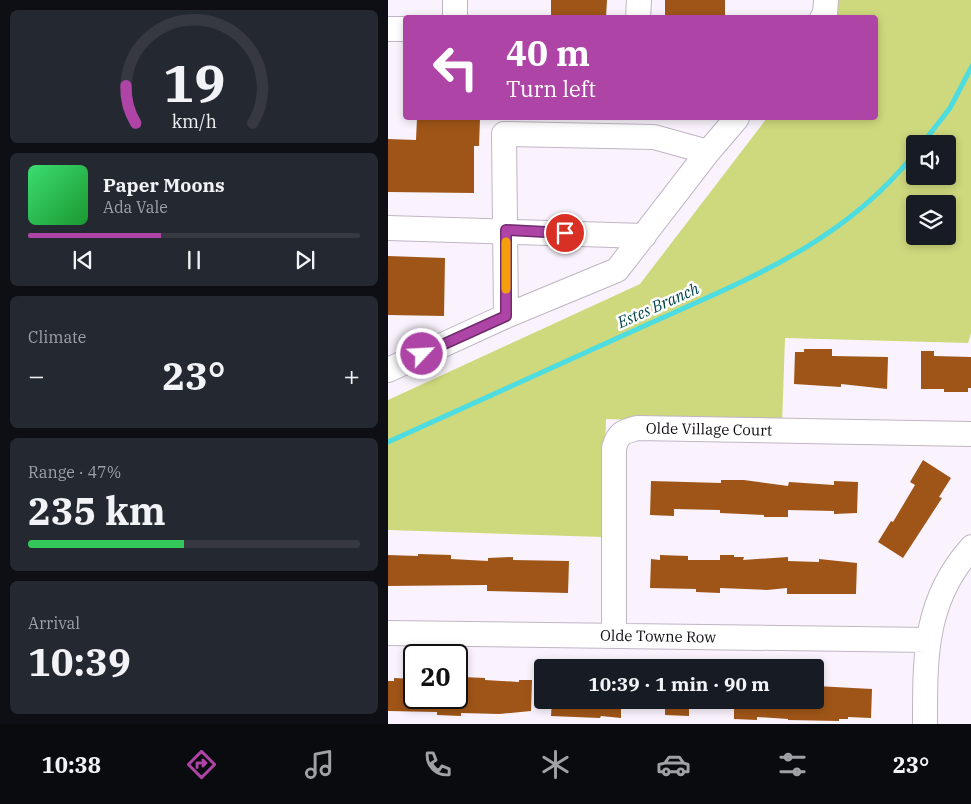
<!DOCTYPE html>
<meta charset="utf-8">
<style>
body{margin:0;font-family:"IBM Plex Serif",serif;background:#242831;color:#f1f3f6;height:100vh;display:flex;flex-direction:column;font-size:19px;white-space:nowrap}
*{box-sizing:border-box;margin:0}
p{font-size:16px;color:#9ea1a6}
.icon{flex:none;width:28px;height:28px;fill:none;stroke:currentColor;stroke-width:2;stroke-linecap:round;stroke-linejoin:round}
.map{position:relative;flex:1;overflow:hidden}
.side{display:flex;flex-direction:column;gap:10px;padding:10px;background:#0d0f14;width:388px}
.side>*{flex:none}
.hud{position:absolute;left:15px;top:15px;width:475px;height:105px;border-radius:5px;box-shadow:0 2px 8px #0003;background:#ad44a6;color:#fff;overflow:hidden}
.buttons{position:absolute;left:518px;top:135px;display:grid;gap:10px}
.buttons a{display:grid;place-items:center;width:50px;height:50px;border-radius:5px;background:#171b24;box-shadow:0 2px 8px #0003;font-size:25px}
.speed{position:absolute;left:15px;top:644px;display:flex;gap:10px;font-size:25px;font-weight:700;text-align:center}
.speed>*{display:grid;place-content:center;width:65px;height:65px;border-radius:50%;background:#171b24;box-shadow:0 2px 8px #0003;line-height:1}
.speed .limit{border:2px solid #111;border-radius:8px;background:#fff;color:#111}
.pin{position:absolute;display:grid;place-items:center;width:42px;height:42px;color:#fff;margin:-21px;border:2px solid #fff;border-radius:50%;box-shadow:0 1px 5px #0007}
.me{position:absolute;width:55px;margin:-28px;rotate:65deg;stroke-linejoin:round;filter:drop-shadow(0 0 4px #0008)}
.turn{display:flex;align-items:center;gap:18px;height:105px;padding:0 20px;font-size:22px}
.turn .icon{width:65px;height:65px;stroke-width:2.5}
.turn b{display:block;font-size:35px;line-height:42px}
.big{font-size:38px;font-weight:800;line-height:1.1}
.side .tile{flex:1;display:flex;flex-direction:column;justify-content:center;gap:8px;min-width:0;padding:0 18px;border-radius:8px;background:#242831}
.side .dial{align-items:center;gap:0}
.dial svg{height:130px;overflow:visible;fill:none;stroke:#363941;stroke-width:7;stroke-linecap:round;text-anchor:middle}
.dial text{fill:#f1f3f6;stroke:none}
.song{display:flex;align-items:center;gap:15px}
.cover{width:60px;height:60px;border-radius:8px;background:linear-gradient(135deg,hsl(140 70% 55%),hsl(130 70% 35%))}
.played{height:5px;border-radius:2px;background:linear-gradient(90deg,#ad44a6 40%,#363941 40%)}
.keys{display:flex;justify-content:space-around;direction:ltr}
.heat{display:flex;justify-content:space-between;align-items:center;font-size:28px;direction:ltr}
.charge{height:8px;border-radius:4px;background:linear-gradient(90deg,#34c759 47%,#363941 0)}
.trip{position:absolute;left:146px;top:659px;width:290px;height:50px;border-radius:5px;background:#171b24;box-shadow:0 2px 8px #0003;font-weight:800;line-height:50px;text-align:center}
.menu{display:flex;height:80px;justify-content:space-around;align-items:center;background:#090b0e;color:#9ea1a6}
.menu .icon{width:35px;height:35px}
.menu .on{color:#ad44a6}
.menu b{font-size:22px;color:#f1f3f6}
main{display:flex;flex:1;min-height:0}
.map>svg:first-child{display:block}
.green{fill:#ced87c;fill-rule:evenodd}
.lines{fill:none;stroke-linecap:round;stroke-linejoin:round}
.stream{stroke:#4ddde1;stroke-width:5}
.building{fill:#9f5517}
.minor-casing{stroke:#c0b5c4;stroke-width:26}
.minor{stroke:#fff;stroke-width:24}
.route-casing{stroke:#702c6c;stroke-width:12}
.route{stroke:#ad44a6;stroke-width:9}
.slow{stroke:#f59e0b;stroke-width:9}
.labels{text-anchor:middle;dominant-baseline:central;stroke-width:5;stroke-linejoin:round;paint-order:stroke}
.street-label{font-size:15px;fill:#0f0b10;stroke:#fff}
.water-label{font-size:16px;font-style:italic;fill:#044849;stroke:#fff}
</style>
<main>
<section class="side">
<div class="tile dial"><svg viewBox="0 0 100 80">
<path d="M14 69A42 42 0 1 1 86 69"/>
<path d="M14 69A42 42 0 0 1 8 46" stroke="#ad44a6"/>
<text x="50" y="56" font-size="32" font-weight="700">19</text>
<text x="50" y="72" font-size="11">km/h</text>
</svg></div>
<div class="tile">
<div class="song"><i class="cover"></i><div><b>Paper Moons</b><p>Ada Vale</p></div></div>
<div class="played"></div>
<div class="keys"><svg class="icon" aria-label="previous" viewBox="0 0 24 24"><path d="M18 5L8 12l10 7zM5 5v14"/></svg><svg class="icon" aria-label="pause" viewBox="0 0 24 24"><path d="M8 5v14M16 5v14"/></svg><svg class="icon" aria-label="next" viewBox="0 0 24 24"><path d="M6 5l10 7-10 7zM19 5v14"/></svg></div>
</div>
<div class="tile"><p>Climate</p>
<div class="heat"><a>−</a><b class="big">23°</b><a>+</a></div>
</div>
<div class="tile"><p>Range · 47%</p><b class="big">235 km</b><div class="charge"></div></div>
<div class="tile"><p>Arrival</p><b class="big">10:39</b></div>
</section>
<div class="map">
<svg width="584" height="724" viewBox="0 0 584 724">
<rect width="100%" height="100%" fill="#faf3fd"/>
<path class="green" d="M448,0H583L584,330L580,343L397,338L394,425L218,419L214,537L0,530V400L252,284L379,118H488V18L447,17ZM526,144H559V176H526ZM526,204H559V236H526Z"/>
<g class="lines">
<path class="stream" d="M534,144L562,108L584,66
M0,442C82,405 163,368 245,331C348,284 454,246 526,154"/>
</g>
<path class="building" d="M163,0H219L218,18H163Z
M277,0H337V18H277Z
M29,118H92L91,146H86V193L0,192V139L28,140Z
M0,256L57,258L56,316L0,315Z
M416,349H444V356L500,357L499,389L453,384V387L406,384L407,352H416Z
M533,351H546V356L584,357V388H580V392H556V389H533Z
M535,460L563,478L551,497L554,498L515,558L490,542L503,521L505,522L527,485L522,482Z
M333,480H356L400,486L401,482L446,485V481L470,482L469,513L446,514V511L400,510V517H376V515L332,513V510L286,509V516L262,515L263,481L333,483Z
M30,554L63,555V559L100,561V558L125,557V560L181,561L180,593L99,591V585L0,586V555L30,556Z
M272,555L300,556V560H332V555H346V557H356L355,560L400,557V561L431,562V559L469,563L468,594H399V588L379,590L332,588V593L308,592V589L262,588L263,559L272,560Z
M74,677L97,678V680L131,682V680H144L143,711L111,714L73,713V716L49,715V712L0,711V681H6V678L26,679V698H69V683L74,684Z
M428,686L484,689L483,718L460,717V719H451V721L400,720V719L369,717V720L346,719V700H428Z
M164,700H233V718L213,716L212,718L163,716Z
M277,700H301V716L277,715Z"/>
<g class="lines">
<defs>
<path id="minor" d="M67,18V0
M250,18L251,0
M434,18L437,14L438,0
M0,29H18
M0,228L256,236
M118,316L229,270L320,152L349,118
M0,370L118,316L116,134L266,137L320,152
M0,633L540,640
M226,635V448C230,433 235,432 249,428L584,434
M537,724C537,657 536,600 584,547"/>
</defs>
<use href="#minor" class="minor-casing"/>
<use href="#minor" class="minor"/>
</g>
<g class="lines">
<defs>
<path id="route" d="M34,354L118,316V230L177,233"/>
</defs>
<use href="#route" class="route-casing"/>
<use href="#route" class="route"/>
<path class="slow" d="M118,289V242"/>
</g>
<g class="labels">
<g class="street-label">
<text transform="translate(321 429) rotate(1)">Olde Village Court</text>
<text transform="translate(270 636) rotate(1)">Olde Towne Row</text>
</g>
<g class="water-label">
<text transform="translate(270 305) rotate(-24)">Estes Branch</text>
</g>
</g>
</svg>
<div class="buttons">
<a><svg class="icon" aria-label="sound" viewBox="0 0 24 24"><path d="M4 9h4l5-4v14l-5-4H4zM17 9q2 3 0 6"/></svg></a>
<a><svg class="icon" aria-label="layers" viewBox="0 0 24 24"><path d="M12 4l9 5-9 5-9-5zM3 14l9 5 9-5"/></svg></a>
</div>
<div class="speed"><div class="limit">20</div></div>
<div class="pin" style="left:177px;top:233px;background:#d93025"><svg class="icon" aria-label="arrive" viewBox="0 0 24 24"><path d="M6 21V4h12l-3 4 3 4H6"/></svg></div>
<svg class="me" style="left:34px;top:354px" viewBox="-20 -20 40 40"><circle r="17" fill="#ad44a6" stroke="#fff" stroke-width="3"/><path d="M0-11L8 9 0 5-8 9z" fill="#fff"/></svg>
<div class="trip">10:39 · 1 min · 90 m</div>
<div class="hud">
<div class="turn"><svg class="icon" aria-label="left" viewBox="0 0 24 24"><path d="M17 20v-9H6M10 6l-5 5 5 5"/></svg><div><b>40 m</b>Turn left</div></div>
</div>
</div>
</main>
<nav class="menu">
<b>10:38</b>
<svg class="icon on" aria-label="directions" viewBox="0 0 24 24"><path d="M12 3l9 9-9 9-9-9zM9 14v-3h6M13 9l2 2-2 2"/></svg>
<svg class="icon" aria-label="music" viewBox="0 0 24 24"><path d="M9 18V5l10-2v13"/><circle cx="6" cy="18" r="3"/><circle cx="16" cy="16" r="3"/></svg>
<svg class="icon" aria-label="phone" viewBox="0 0 24 24"><path d="M5 4h4l2 5-3 2q2 4 5 5l2-3 5 2v4C11 20 4 13 5 4z"/></svg>
<svg class="icon" aria-label="climate" viewBox="0 0 24 24"><path d="M12 3v18M4 7l16 10M4 17L20 7"/></svg>
<svg class="icon" aria-label="car" viewBox="0 0 24 24"><path d="M5 17H2v-5l4-1 3-4h7l3 4 3 1v5h-3M9 17h6M6 11h13"/><circle cx="7" cy="17" r="2"/><circle cx="17" cy="17" r="2"/></svg>
<svg class="icon" aria-label="filters" viewBox="0 0 24 24"><path d="M4 7h16M4 17h16"/><circle cx="9" cy="7" r="2"/><circle cx="15" cy="17" r="2"/></svg>
<b>23°</b>
</nav>
